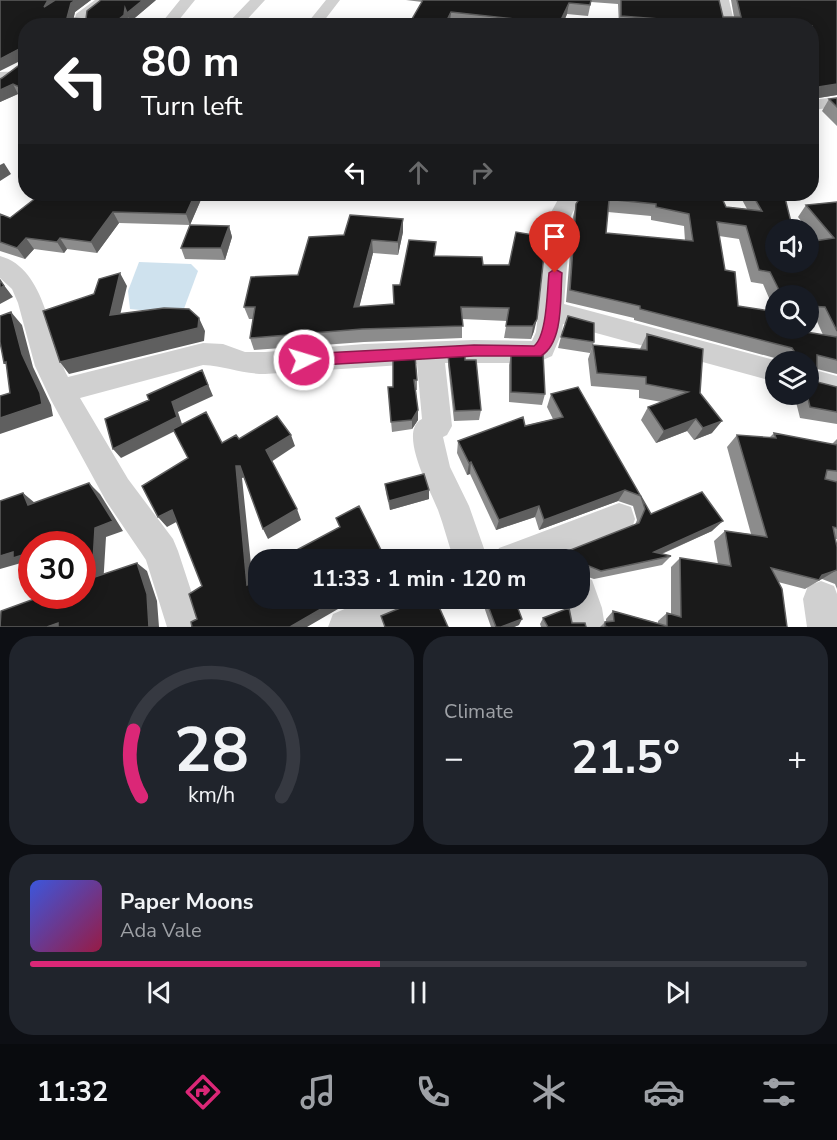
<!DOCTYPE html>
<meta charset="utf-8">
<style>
body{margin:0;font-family:"Nunito Sans",sans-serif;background:#20242c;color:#f1f3f6;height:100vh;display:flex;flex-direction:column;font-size:22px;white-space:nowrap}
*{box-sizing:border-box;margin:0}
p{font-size:20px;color:#9ea1a6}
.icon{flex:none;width:33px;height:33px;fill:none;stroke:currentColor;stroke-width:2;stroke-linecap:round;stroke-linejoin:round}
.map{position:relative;height:627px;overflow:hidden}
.drawer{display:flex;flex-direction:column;gap:9px;padding:9px;background:#0d0f14;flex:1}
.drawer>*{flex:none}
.top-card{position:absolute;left:18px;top:18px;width:801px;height:183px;border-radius:24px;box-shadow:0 3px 15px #0003;background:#202124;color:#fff;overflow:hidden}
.buttons{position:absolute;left:765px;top:219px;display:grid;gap:12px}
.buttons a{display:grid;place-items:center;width:54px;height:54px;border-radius:50%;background:#171b24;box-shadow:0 3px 15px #0003;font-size:30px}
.speed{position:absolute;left:18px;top:531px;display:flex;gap:12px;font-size:30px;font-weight:700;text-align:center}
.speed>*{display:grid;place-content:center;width:78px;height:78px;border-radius:50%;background:#171b24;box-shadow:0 3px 15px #0003;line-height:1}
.speed .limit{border:9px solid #d22;background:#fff;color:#111}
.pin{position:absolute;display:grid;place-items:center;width:51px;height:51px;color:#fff;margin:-62px -26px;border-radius:50% 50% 50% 0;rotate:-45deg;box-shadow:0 0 6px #0007}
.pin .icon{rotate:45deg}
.me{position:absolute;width:66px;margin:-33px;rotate:85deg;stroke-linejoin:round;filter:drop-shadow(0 0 4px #0008)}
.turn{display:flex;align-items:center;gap:21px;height:126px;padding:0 24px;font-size:27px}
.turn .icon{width:78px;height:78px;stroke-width:2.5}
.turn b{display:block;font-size:42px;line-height:51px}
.lanes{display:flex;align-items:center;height:57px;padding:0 24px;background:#0003;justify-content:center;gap:30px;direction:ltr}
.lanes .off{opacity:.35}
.big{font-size:45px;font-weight:700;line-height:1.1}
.drawer .card{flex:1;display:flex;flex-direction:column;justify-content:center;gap:9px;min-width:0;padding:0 21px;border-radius:24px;background:#20242c}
.drawer .dial{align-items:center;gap:0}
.dial svg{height:156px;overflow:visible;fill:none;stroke:#363941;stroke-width:7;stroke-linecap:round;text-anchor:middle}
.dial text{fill:#f1f3f6;stroke:none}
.song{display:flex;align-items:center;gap:18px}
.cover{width:72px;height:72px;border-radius:9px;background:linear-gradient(135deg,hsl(230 70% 55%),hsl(340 70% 35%))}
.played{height:6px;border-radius:3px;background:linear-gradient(90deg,#db2777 45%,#363941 45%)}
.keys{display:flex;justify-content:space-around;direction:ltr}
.heat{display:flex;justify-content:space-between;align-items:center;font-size:33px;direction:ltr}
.drawer .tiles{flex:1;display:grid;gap:9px;grid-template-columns:1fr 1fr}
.card:last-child{grid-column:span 2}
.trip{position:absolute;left:248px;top:549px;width:342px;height:60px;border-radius:24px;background:#171b24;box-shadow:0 3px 15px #0003;font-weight:700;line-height:60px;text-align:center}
.tab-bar{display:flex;height:96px;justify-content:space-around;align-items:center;background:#090b0e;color:#9ea1a6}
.tab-bar .icon{width:42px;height:42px}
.tab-bar .selected{color:#db2777}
.tab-bar b{font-size:27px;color:#f1f3f6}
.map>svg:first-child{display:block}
.water{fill:#cfe2ee}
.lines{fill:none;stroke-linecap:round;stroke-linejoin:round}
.minor{fill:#d0d0d0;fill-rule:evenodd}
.wall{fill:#8c8c8c;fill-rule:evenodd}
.shaded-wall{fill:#5f5f5f}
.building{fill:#1a1a1a;stroke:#5f5f5f;stroke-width:1.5}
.route{fill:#db2777;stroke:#8e194d;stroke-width:1.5}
</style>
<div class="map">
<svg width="837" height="627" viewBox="0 0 837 627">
<rect width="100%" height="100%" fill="#fff"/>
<path class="water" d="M139,262L191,264L198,271L182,314L130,309L128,291Z"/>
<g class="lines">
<path class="minor" d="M95,0H111L88,19V26H73L76,14Z
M180,0H195L174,26H159Z
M250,0H265L241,26H225Z
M326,0H340L320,26H305Z
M715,0H729L735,26H720Z
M26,71V81L0,82V72Z
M837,97V107L812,110V100Z
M561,194H582L571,216L564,304L782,362H776V382L563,324L562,332L552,356L536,363H445L452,426L447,435L443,437L450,467L469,506L488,560H454C448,543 444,526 438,510C431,492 397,431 422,419L417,364L265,374C242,374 226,366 203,365L80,398L128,479L173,539L178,551L203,627H167L146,560L106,501L51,400L35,366L18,303L12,289L0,278V256C47,269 49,339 68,377L203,343L223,344L245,352H265L364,344L474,340L532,341L536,332L549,216Z
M808,368L837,376V400L808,392Z
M619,503L631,507L635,519L631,531L557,560H494L499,548Z
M579,575L592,580L602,608L605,627H569L563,598H579Z
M821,581L834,586L837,594V627H807L803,599L808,586Z
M370,598H433L428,611L389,627H328L333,614Z"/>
</g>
<path class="wall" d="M0,0H91L75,12L73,19H86L156,0L130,22L128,17L127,24L26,26V97L18,94L0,102V79L2,78L22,63L23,59Z
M406,0H719L723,17H734L731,0H837V95L812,99V26H619L618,4L591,2L588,16L567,14L562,26H478L450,22L449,26H408L422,2Z
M829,99L837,107V126L822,111Z
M41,194H202L203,195L190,225L119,223L97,253L67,249L64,253L34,249L25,259L0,251V214L10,218Z
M603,194H720L726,207L747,209L739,194H784L776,262L817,241L798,217L806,205L837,202V374L817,369V382L837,387V424L800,418L794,394H808V362H780L782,360L634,320V318L566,302L573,217L576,204L602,199ZM608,212L651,216V220L684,226L685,241L606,233ZM719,236L739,239L751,282L763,284L775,312L738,306L725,270ZM776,296H808V319H816L823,335L776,328Z
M542,218L534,331L531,339L504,338L507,321L462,319V338L364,342L254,350L250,338L253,319H249L244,307L298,275L309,237L403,232L398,255L373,253L359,307L394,304L400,285L436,256L483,265H509L538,236Z
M229,226L232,237L225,260L185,259L181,248Z
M647,334L700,393L712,433L694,440L687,431L656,443L641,420L648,407L662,402L639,398V390L591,386L588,359L593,345L640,349Z
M561,337L594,342L590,353L558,348Z
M448,355L465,360L481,410L479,420L454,421L448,365Z
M511,355L545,394L542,405L509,402V365Z
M393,357L417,380V390H416L418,420L412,429L392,432L388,388L393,387Z
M578,387L651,514L712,531L662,554L671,556L662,565L594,579L582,575L579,580V560H551L555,553H563L635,525L637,520L633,506L618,501L539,530L535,517L496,530L470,474L467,475L457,453L458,441L553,419L547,407L551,394Z
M774,433L832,444L837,439V539H835L837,547V589L835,584L822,579L805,589L778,582L787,627H600L605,622H606V619L613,611L658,623V621L667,613L671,614V567L680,558L718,564L714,541L725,531L751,534L727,447L737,435L769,438Z
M385,484L429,499L390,510L386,493Z
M481,598H514L519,625L514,627H491Z
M543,618L572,623L586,627H541L540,624Z"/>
<path class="shaded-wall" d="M48,0H56L44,7Z
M76,0H91L75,12L72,26L67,18L71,3Z
M143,0H156L130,22L128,17L127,24L126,26H113L125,8Z
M569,3L567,14L562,26H559Z
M451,12L450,22L449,26H444Z
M23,47L26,58L0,71V59Z
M13,84L18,94L0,102V90Z
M837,84V95L812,99V97L816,88Z
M4,163L11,174L0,181V165Z
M195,194H202L203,195L190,225L186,214Z
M113,212L119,223L97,253L91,242Z
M403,219V232L398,255V242Z
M229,226L232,237L225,260L221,248Z
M26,238L34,249L25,259L17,248Z
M60,238L67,249L64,253L57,242Z
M372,240L373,253L356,320L354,307Z
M120,273L127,286L117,328L110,315Z
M0,280L13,297L0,304Z
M11,312L22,325L33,367L51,405L53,416L0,434V418L42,404L22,354Z
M199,318L205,331L204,341L69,374L60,362Z
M537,319L534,331L531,339L533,326Z
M202,370L213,396L178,412L183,427L121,458L113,449L172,402Z
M418,410V420L412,429V420Z
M696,419L687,431L656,443L664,431Z
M722,421L712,433L694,440L703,428Z
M291,435L295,446L271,462L266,450Z
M471,462L470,474L467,475L469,463Z
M236,466H240L246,477L242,478L254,593L247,585Z
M89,483L100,494L123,531L106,537L103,586L92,578Z
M429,490V499L390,510L389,501Z
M625,490L618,501L539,530L544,520Z
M23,493L35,503L28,505Z
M539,506L535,517L496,530L499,520Z
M297,509L301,520L268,539L263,529Z
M172,510L180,520L167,527L158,517Z
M723,521L712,531L645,561L654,552Z
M13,552H32V565L27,567L21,563L0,569V556Z
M137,563L147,571L157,601L159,627H149Z
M837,570L822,579L819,580L822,575Z
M340,598H357L307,627H290Z
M522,619L519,625L514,627H501Z
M58,623L66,627H47Z"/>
<path class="building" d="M0,0H48L44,7L55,0H76L71,3L67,18L86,19L87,11L101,0H143L127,13L125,8L124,15L112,25L118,26H26V90L13,84L0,90V79L2,78L22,63L23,47L0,59Z
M423,0H591L590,5L569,3L559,24L451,12L444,26H408Z
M621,0H719L723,17H741L737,0H837V84L812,88V26H667L671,20L621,16Z
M837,98V107L829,99Z
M41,194H195L186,214L113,212L91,242L60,238L57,242L26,238L17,248L0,242V214L10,218Z
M606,194H720L726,207L762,211L752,194H784L793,230H776V262H808V242L834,238L806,205L837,202V331L825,307L808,306V296H782L770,272L759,270L746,226L717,222L725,270L735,272L738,306L776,312V328H799L800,331L837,337V360L817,355V382L837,387V412L810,407L807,394H808V362H799L798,359L788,357V353L794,351L792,348L640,309V306L570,290L576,204L581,196L609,200L606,233L693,241L689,214L656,207V204L606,199Z
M350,215L403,219L398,242L372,240L354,307L394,304L393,285H400L409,240L436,242L434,256L482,257L483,265H509L516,232L539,236L542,218L548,219L537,319L533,326H506L509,308L461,307L463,326L362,329L250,338L255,307H244L251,277L298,275L309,237L344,235Z
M190,225L229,226L221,248H181Z
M120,273L110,315L164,308L189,309L199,318L198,328L60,362L43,311L94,294L99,279Z
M0,280L4,286L0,288Z
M11,312L22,354L40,393L42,404L0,418V396L10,393L6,362L4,363L0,342V316Z
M568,316L594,323V342L561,337Z
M647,334L703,349L700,393L722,421L703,428L696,419L664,431L648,407L688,392L646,384V377L597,373L593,345L647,350Z
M543,353L545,394L511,392V355Z
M448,355H465V360H476L481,410L455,411Z
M415,356L417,380H414L418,410L412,420L391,422L388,387H393V357Z
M202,370L208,385L172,402L177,417L113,449L105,419L149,400L147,395Z
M578,387L651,514L702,492L723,521L654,552L671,556L601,571L584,564L583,575H579V560H557L555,553H563L639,523L645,509L641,496L625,490L544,520L539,506L499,520L471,462L469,463L458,441L523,417L525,426L563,417L551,394Z
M206,412L222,443L236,435L239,439L277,416L291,435L266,450L297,509L263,529L240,466H236L247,585L258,579V598H340L290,627H192L191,622L197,619L189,594L202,586L172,510L158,517L142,486L188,458L173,429Z
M774,433L837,445V471L827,470L825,479L837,482V528L833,527L837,547V570L822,575L819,580L771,568L782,589L787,627H608L605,626V622L614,621L613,611L667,626V613L681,617L680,558L731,566L725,531L767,537L737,435L776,438Z
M424,474L429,490L389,501L385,484Z
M89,483L113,521L95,528L92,578L137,563L147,594L149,627H58V623L47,627H0L1,611L37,598V596H82V544H32V552L13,558V552L0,556V501L23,493L28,505Z
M359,506L386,560H278L340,527L336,518Z
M424,598H435L448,627H385L381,616Z
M485,598H514L522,619L501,627H496Z
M569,608L572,623H585L586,627H548L543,618Z"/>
<path class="route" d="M555,269L562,273C560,297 564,342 541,356H474L304,366L299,364L297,360L299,356L304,354L474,345L534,346C547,336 547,291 549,273Z"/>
</svg>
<div class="buttons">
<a><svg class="icon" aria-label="sound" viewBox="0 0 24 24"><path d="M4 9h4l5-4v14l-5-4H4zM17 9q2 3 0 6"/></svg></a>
<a><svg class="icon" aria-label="search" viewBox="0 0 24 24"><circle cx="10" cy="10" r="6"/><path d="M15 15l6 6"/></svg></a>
<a><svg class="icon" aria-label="layers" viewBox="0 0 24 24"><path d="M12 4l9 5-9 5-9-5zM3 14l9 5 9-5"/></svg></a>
</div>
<div class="speed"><div class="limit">30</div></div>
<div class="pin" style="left:555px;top:273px;background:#d93025"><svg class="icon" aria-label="arrive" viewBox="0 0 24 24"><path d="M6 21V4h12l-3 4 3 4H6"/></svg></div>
<svg class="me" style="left:304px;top:360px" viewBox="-20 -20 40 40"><circle r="17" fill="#db2777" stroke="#fff" stroke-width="3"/><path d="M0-11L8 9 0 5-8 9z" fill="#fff"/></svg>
<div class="trip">11:33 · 1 min · 120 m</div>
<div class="top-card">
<div class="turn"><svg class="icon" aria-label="left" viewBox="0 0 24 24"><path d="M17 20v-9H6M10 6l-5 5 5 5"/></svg><div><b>80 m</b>Turn left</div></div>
<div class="lanes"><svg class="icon" aria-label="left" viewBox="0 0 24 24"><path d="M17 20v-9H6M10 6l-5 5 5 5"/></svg><svg class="icon off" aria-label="ahead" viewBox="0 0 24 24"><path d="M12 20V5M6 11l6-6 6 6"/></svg><svg class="icon off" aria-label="right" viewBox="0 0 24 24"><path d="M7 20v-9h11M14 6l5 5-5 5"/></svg></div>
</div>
</div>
<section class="drawer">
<div class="tiles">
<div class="card dial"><svg viewBox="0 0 100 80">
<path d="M14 69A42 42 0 1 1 86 69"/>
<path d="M14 69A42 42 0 0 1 10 35" stroke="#db2777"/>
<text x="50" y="56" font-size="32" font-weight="700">28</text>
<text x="50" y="72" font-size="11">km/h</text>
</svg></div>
<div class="card"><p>Climate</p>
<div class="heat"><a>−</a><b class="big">21.5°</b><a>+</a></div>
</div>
<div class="card">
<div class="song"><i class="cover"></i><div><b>Paper Moons</b><p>Ada Vale</p></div></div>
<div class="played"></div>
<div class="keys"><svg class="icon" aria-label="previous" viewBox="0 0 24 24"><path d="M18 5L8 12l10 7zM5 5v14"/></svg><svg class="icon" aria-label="pause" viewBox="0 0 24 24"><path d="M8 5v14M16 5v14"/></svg><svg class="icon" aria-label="next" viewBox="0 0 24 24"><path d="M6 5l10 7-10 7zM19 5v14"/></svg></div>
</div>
</div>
</section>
<nav class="tab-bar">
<b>11:32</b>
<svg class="icon selected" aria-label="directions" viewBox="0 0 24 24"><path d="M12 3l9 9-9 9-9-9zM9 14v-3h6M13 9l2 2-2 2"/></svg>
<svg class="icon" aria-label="music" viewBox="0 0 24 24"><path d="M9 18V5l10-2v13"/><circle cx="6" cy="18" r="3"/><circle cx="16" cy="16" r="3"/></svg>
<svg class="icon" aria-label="phone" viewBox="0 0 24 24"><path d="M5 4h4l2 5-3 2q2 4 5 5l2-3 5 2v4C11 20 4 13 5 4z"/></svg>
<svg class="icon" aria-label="climate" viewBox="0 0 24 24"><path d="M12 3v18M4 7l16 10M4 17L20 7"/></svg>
<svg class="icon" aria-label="car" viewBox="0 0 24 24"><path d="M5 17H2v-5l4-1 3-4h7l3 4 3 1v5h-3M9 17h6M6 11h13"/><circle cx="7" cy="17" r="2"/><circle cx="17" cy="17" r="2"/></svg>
<svg class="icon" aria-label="filters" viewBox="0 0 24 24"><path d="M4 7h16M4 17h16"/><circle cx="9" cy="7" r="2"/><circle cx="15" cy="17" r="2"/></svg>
</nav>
